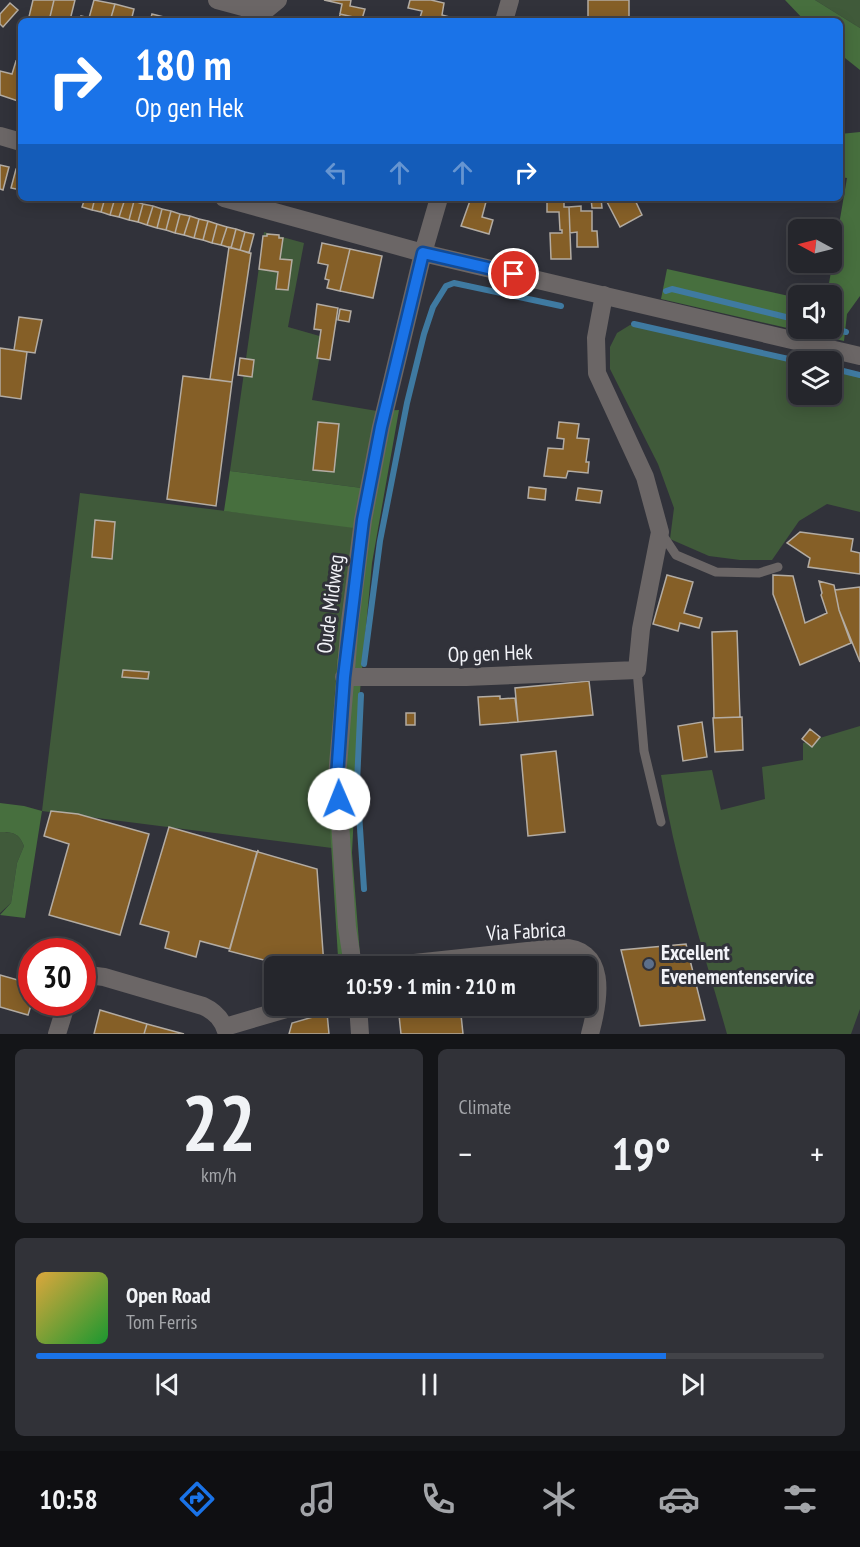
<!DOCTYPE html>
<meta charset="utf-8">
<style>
body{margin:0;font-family:"PT Sans Narrow",sans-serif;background:#313238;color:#f1f3f6;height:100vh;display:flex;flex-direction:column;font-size:22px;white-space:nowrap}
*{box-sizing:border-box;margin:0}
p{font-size:20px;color:#a3a5a9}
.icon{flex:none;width:33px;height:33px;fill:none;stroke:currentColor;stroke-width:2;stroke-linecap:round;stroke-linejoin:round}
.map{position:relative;height:1034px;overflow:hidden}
.side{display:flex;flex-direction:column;gap:15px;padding:15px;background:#141518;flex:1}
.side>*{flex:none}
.guide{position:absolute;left:18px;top:18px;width:825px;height:183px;border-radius:9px;box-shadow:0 3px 15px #0003,0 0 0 2px #424348;background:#1a73e8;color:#fff;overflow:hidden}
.needle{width:39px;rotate:277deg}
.controls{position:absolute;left:788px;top:219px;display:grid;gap:12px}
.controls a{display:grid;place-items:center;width:54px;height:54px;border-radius:9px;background:#25262c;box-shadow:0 3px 15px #0003,0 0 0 2px #424348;font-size:30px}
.speed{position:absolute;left:18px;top:938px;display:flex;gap:12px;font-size:30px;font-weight:700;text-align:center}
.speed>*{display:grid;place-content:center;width:78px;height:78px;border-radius:50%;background:#25262c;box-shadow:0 3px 15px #0003,0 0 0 2px #424348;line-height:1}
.speed .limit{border:9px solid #d22;background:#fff;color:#111}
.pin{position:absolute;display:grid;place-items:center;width:51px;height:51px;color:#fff;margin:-26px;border:3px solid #fff;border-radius:50%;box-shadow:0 2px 6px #0007}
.me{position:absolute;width:66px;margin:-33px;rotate:359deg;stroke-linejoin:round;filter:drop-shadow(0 0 4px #0008)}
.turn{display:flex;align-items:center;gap:21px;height:126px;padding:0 18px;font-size:27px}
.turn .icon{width:78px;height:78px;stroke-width:2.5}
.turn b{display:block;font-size:42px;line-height:51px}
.lanes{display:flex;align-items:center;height:57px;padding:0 18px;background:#0003;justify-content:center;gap:30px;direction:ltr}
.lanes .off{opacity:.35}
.big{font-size:45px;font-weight:600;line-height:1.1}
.side .widget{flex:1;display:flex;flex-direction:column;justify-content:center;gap:9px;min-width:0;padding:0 21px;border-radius:9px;background:#313238}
.side .dial{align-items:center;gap:0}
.dial b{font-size:78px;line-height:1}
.song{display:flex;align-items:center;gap:18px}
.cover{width:72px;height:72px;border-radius:9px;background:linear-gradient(135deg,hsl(40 70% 55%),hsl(130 70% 35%))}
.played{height:6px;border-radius:3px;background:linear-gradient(90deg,#1a73e8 80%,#424348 80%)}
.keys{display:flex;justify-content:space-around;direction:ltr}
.heat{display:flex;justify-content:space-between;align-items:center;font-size:33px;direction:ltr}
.side .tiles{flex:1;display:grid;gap:15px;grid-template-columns:1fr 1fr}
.widget:last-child{grid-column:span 2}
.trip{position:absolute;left:264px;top:956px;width:333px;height:60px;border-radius:9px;background:#25262c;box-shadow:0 3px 15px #0003,0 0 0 2px #424348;font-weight:600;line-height:60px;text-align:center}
.dock{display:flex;height:96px;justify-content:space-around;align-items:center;background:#0f0f12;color:#a3a5a9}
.dock .icon{width:42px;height:42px}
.dock .current{color:#1a73e8}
.dock b{font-size:27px;color:#f1f3f6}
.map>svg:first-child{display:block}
.green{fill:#405a3a}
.forest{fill:#476f3e}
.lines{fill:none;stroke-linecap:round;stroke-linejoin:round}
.stream{stroke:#3f7aa1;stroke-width:6}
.building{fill:#855f27;stroke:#b3aca3;stroke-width:1.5}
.lane{stroke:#6b6666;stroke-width:9}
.street{stroke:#6b6666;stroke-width:18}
.route-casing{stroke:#114b97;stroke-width:15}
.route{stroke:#1a73e8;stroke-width:10}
.service-dot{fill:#5c6f8a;stroke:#31323a;stroke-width:2}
.labels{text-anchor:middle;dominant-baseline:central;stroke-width:6;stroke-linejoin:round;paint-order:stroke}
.street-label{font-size:21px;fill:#f2f3f8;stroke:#31323a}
.poi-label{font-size:21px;font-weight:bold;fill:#f2f3f8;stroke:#31323a;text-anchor:start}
</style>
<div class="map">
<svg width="860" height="1034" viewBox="0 0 860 1034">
<rect width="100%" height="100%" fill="#31323a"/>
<path class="green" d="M815,0H860V28Z
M264,232L304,243L288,327L323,337L312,400L377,411L362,488L230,471Z
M630,325L711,339L807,361L798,362V394H831V367L860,374V512L827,504L799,521L772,560H740L709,556L670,539L674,508L658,464L610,369V347L617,333Z
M80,493L355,527L337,660L328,795L332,848L42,811Z
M860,726V1009L851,1034H727C703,949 675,863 661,775L712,770L721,810L765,799L762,767L803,760V743Z
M0,832C13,832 19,833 24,846L17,863L11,903L0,913Z"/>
<path class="forest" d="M785,0H815L860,28V70L840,54V21H805Z
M860,132V296L847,314L844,341L661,299L667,269L798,298V328H831V296L827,295L847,178L840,177V134Z
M399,410L372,563L360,691L352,853L360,955L338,957L328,795L337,660L354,528L224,511L230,471L362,488L377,411Z
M0,803L24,806L42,811L25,918L0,915L11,903L17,863L24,846C19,833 13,832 0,832Z"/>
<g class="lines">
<path class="stream" d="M666,291L672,289L798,320
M634,324L802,362
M831,328L846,332
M831,368L860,375
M364,664L380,541L407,403L424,334L433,307L446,286L454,283L561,306
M361,695L357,783L364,889"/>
</g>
<path class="building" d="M33,0H54L49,21H28Z
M54,0H75L70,20L73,21H49Z
M94,0L115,4L110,21H80L81,16L89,18Z
M324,0H351L350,6L365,9L362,19L340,14L342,4Z
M410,0H431L444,3L442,15L464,21H419L422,11L408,8Z
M588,0H629V21H606V18H588Z
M10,3L18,10L3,27L0,24V14Z
M115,4L134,9L131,21H110Z
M152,14L172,19V21H150Z
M340,14L362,19V21H339Z
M16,61L21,63V91L18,101L0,95V71L12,74Z
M0,165L9,167L3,190L0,189Z
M16,169L21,170V190L11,188Z
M85,198H95L92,210L82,207Z
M95,198H105L101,212L92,210Z
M105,198H115L110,215L101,212Z
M115,198L125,199L119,217L110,215Z
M471,198H487L482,217L493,220L489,234L461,226Z
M591,198H601L602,208H592Z
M605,198H634L642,215L620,227Z
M125,199L134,201L129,220L119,217Z
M547,199H564V207H569L571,259H551L550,233H562V230H560L559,212H547Z
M134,201L143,204L138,222L129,220Z
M143,204L153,206L147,225L138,222Z
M153,206L162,209L157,228L147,225Z
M581,206V211H592V231H597L598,247H577V232L570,233L569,207Z
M162,209L171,211L166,230L157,228Z
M171,211L180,214L175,233L166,230Z
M180,214L190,216L184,235L175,233Z
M190,216L199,219L194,238L184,235Z
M199,219L208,221L203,240L194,238Z
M208,221L217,224L212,243L203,240Z
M217,224L227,227L221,245L212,243Z
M227,227L236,229L231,248L221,245Z
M236,229L245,232L240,250L231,248Z
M245,232L254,234L249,253L240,250Z
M267,234L279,235V238H283L280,259L292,260L288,290L276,289L278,272L259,269L263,236H267Z
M322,243L350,249L340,291L327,288L329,280L325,279L328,265L318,263Z
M229,247L251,253L232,382L210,379Z
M350,249L382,256L373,298L340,291Z
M317,304L338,308L330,360L317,358L321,330L314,329Z
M340,309L351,311L349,322L338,320Z
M19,317L42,320L35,353L14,350Z
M0,348L27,352L21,399L0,396Z
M240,358L254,360L252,377L238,375Z
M183,376L232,382L216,506L167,499Z
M318,422L339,424L334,472L313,470Z
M559,422L579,424L577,438L589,439L586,462H589L588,473L568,471L566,478L544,476L548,448L563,449L564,439L557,438Z
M529,487L546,489L545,500L528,498Z
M578,488L602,491L600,503L576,500Z
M95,520L115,522L112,559L92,557Z
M800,532L853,539L851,551L860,553V574L808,567L810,558L787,543Z
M667,575L693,582L684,613L702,618L699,628L680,623L678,631L653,624Z
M773,575L793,576L805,623L827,613L821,595L822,593L819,581L834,585L839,610L851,643L800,665L773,594Z
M860,587V662L839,610L835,590Z
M737,631L740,717L714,718L712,632Z
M123,670L149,672L148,679L122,677Z
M589,681L593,715L518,722L515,688Z
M500,696V699L515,698L518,722L480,725L478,697Z
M406,713H415V725H406Z
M742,717L743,750L715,752L713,718Z
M702,722L707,757L683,761L678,726Z
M810,729L820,737L812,747L802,739Z
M556,751L565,832L528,836L521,755Z
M51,811L78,814L149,834L120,935L49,915L69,844L44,836Z
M169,827L257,852L230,949L200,941L196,957L165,948L169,932L140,924Z
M258,850V852L317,869L324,966H287L229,951Z
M686,944L705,1020L640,1026L621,950Z
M0,975L32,984V1002L28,1015L0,1007Z
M460,1005L463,1034H401L398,1006Z
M100,1010L147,1024L144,1034H94Z
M327,1013L329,1034H289L292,1023Z
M147,1024L184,1034H144Z"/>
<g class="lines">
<path class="lane" d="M662,534L676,555L716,572L759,573L778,567
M637,670L644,751L661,822"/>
<path class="street" d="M217,0L243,7L267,9L278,0
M504,21L510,0
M0,136L21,142
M224,198L423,253L860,356
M344,677H466L637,670L641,629L660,532L645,477L597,373L596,338L604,295
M353,966L347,927L337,777L350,622L363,520L381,427L423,253L439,198
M386,966L556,948C610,944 599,1001 590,1034
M82,980L96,976L104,977L203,1006C216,1012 223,1020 227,1034
M358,1005L360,1034
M225,1027L300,1005
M57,1034L67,1002"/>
</g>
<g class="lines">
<defs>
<path id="route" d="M339,799L337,777L344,677L363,520L381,427L423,253L514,274"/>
</defs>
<use href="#route" class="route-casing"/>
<use href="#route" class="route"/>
</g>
<circle class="service-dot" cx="649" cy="964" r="6"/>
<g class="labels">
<g class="street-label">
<text transform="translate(330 604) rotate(-83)">Oude Midweg</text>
<text transform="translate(490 653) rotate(-2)">Op gen Hek</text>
<text transform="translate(526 931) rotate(-3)">Via Fabrica</text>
</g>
<g class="poi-label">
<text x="661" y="952">Excellent<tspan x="661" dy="24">Evenementenservice</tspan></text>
</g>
</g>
</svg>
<div class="controls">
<a><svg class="needle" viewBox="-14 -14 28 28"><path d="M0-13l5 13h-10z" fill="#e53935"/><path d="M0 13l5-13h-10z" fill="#a3a5a9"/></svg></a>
<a><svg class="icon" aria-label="sound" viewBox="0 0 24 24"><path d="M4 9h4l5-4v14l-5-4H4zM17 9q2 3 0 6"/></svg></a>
<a><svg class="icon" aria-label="layers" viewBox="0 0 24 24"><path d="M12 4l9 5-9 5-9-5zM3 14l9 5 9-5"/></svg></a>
</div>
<div class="speed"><div class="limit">30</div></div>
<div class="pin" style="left:514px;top:274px;background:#d93025"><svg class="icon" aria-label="arrive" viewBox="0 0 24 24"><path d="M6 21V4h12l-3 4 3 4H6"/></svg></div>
<svg class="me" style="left:339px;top:799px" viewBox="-20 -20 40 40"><circle r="19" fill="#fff"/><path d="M0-13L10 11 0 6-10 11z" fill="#1a73e8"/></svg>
<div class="trip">10:59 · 1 min · 210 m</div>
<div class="guide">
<div class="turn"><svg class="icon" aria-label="right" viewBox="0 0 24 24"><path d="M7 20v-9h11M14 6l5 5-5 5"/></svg><div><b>180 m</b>Op gen Hek</div></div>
<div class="lanes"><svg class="icon off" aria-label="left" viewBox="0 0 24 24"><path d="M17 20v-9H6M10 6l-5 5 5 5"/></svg><svg class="icon off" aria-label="ahead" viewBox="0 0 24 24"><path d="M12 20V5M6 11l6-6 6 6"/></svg><svg class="icon off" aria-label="ahead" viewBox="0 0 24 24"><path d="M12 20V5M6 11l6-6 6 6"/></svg><svg class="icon" aria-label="right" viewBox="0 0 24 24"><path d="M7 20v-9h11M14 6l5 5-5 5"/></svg></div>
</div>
</div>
<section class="side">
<div class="tiles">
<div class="widget dial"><b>22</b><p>km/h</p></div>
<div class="widget"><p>Climate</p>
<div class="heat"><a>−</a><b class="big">19°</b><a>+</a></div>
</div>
<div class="widget">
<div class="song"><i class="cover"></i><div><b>Open Road</b><p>Tom Ferris</p></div></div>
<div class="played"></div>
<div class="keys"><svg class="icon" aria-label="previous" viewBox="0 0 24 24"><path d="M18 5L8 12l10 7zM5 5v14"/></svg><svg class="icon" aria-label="pause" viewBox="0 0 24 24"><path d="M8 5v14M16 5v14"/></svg><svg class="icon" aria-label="next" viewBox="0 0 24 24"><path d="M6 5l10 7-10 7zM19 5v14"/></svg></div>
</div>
</div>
</section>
<nav class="dock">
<b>10:58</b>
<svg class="icon current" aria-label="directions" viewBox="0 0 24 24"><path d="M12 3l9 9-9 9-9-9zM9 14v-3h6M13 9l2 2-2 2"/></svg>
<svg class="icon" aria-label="music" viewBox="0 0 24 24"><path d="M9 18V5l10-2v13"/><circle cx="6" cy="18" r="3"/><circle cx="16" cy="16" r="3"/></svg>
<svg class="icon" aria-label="phone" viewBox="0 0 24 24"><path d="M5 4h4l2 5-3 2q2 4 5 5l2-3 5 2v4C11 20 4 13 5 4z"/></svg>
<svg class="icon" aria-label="climate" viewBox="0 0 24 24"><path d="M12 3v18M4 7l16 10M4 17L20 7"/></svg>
<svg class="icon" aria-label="car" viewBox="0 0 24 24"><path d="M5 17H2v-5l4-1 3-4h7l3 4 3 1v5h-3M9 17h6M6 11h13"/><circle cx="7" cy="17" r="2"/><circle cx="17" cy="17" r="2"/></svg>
<svg class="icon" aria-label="filters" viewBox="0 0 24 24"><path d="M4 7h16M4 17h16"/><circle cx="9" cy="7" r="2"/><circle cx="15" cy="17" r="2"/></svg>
</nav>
